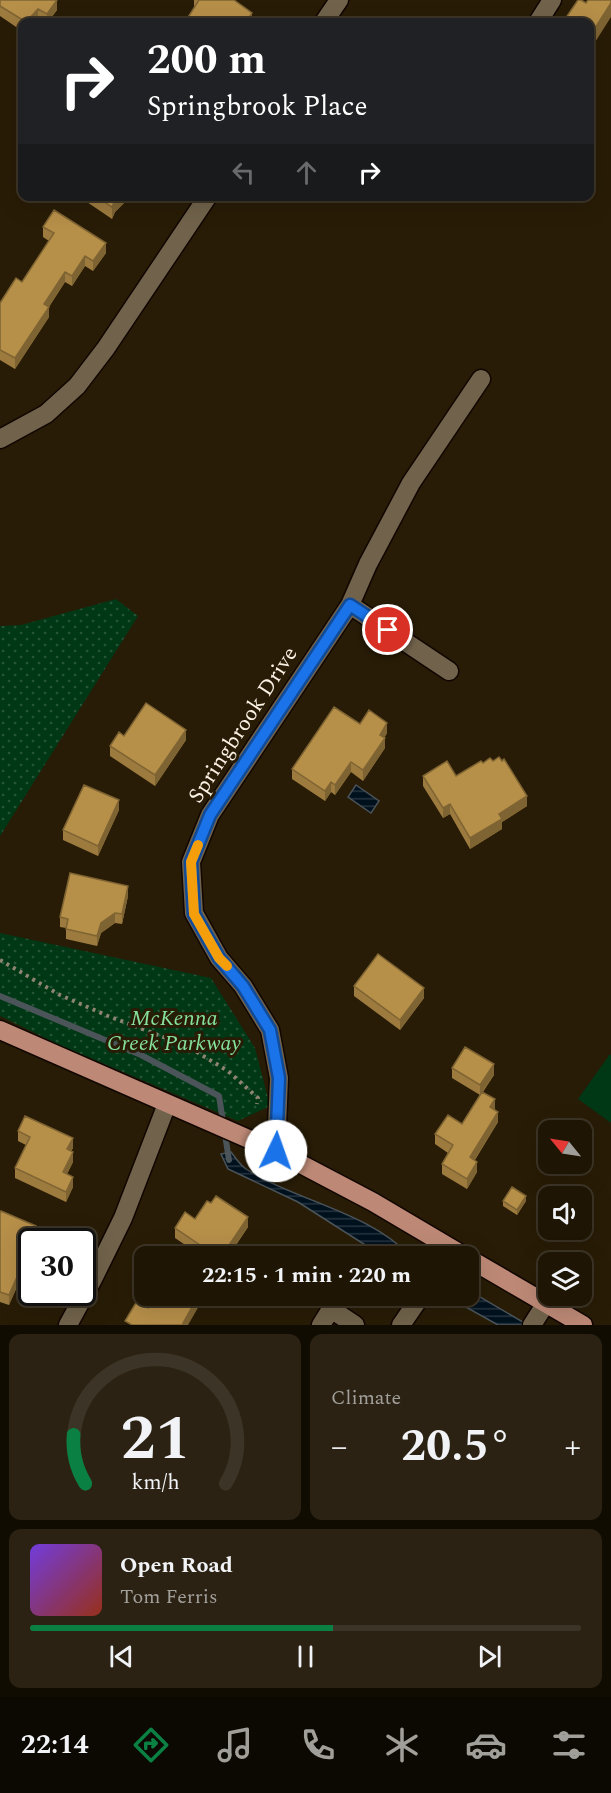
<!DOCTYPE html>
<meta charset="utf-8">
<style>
body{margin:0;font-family:Spectral,serif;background:#2b2213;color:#f1f3f6;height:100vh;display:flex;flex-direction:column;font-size:22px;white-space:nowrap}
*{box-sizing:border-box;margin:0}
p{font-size:20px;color:#a19f9a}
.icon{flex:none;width:33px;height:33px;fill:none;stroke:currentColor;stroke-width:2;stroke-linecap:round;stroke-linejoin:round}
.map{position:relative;height:1325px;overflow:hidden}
.drawer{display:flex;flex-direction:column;gap:9px;padding:9px;background:#100c02;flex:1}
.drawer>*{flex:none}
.top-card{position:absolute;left:18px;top:18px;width:576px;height:183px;border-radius:12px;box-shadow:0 6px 24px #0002,0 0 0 2px #3c3426;background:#202124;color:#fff;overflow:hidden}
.needle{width:39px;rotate:300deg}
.tools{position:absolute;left:538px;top:1120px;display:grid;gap:12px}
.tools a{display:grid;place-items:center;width:54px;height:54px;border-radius:12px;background:#1e1504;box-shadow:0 6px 24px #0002,0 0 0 2px #3c3426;font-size:30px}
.speed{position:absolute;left:18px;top:1228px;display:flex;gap:12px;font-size:30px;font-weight:700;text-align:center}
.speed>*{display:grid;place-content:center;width:78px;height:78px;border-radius:50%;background:#1e1504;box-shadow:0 6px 24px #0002,0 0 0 2px #3c3426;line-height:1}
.speed .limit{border:3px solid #111;border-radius:9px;background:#fff;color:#111}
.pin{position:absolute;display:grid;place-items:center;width:51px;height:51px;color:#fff;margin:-26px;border:3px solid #fff;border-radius:50%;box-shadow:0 2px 6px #0007}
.me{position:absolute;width:66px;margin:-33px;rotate:3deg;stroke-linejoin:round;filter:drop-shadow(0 0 4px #0008)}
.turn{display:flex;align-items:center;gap:21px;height:126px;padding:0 30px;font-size:27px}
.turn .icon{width:78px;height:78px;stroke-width:2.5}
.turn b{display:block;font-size:42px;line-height:51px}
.lanes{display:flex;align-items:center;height:57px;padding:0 30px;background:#0003;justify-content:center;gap:30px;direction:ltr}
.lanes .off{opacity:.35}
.big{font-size:45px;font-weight:700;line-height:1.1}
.drawer .tile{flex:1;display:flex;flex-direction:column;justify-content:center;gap:9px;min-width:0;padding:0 21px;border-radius:12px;background:#2b2213}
.drawer .dial{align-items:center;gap:0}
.dial svg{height:156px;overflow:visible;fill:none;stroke:#3c3426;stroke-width:7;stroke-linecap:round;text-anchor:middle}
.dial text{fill:#f1f3f6;stroke:none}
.song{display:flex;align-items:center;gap:18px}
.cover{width:72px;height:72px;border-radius:9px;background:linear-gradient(135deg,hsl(260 70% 55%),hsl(10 70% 35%))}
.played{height:6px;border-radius:3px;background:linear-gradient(90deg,#0b8043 55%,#3c3426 55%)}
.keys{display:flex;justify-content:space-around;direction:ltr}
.heat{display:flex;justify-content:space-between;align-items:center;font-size:33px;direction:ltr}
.drawer .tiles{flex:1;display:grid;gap:9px;grid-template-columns:1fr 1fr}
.tile:last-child{grid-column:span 2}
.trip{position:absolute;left:134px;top:1246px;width:345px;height:60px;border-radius:12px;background:#1e1504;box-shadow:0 6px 24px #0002,0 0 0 2px #3c3426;font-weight:700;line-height:60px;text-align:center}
.dock{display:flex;height:96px;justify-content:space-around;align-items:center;background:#0c0802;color:#a19f9a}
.dock .icon{width:42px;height:42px}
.dock .on{color:#0b8043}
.dock b{font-size:27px;color:#f1f3f6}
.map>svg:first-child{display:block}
.park{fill:url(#park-dots)}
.garden{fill:#003715}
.water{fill:url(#water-rules);stroke:#4b5459;stroke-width:1.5}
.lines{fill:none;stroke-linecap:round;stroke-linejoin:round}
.stream{stroke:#4b5459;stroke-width:6}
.minor-casing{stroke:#110600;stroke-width:21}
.major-casing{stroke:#110600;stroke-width:21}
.path{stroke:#8e8472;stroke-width:4;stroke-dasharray:3 4.5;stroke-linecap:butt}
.minor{stroke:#71634b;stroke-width:18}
.major{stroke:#bd8976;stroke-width:18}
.wall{fill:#9d7b3f}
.shaded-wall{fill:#7f6433}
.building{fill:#b68f49;stroke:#7f6433;stroke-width:1.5}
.route-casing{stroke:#114b97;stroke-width:15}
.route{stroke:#1a73e8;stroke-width:10}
.slow{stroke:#f59e0b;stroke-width:10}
.labels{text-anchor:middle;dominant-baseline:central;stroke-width:6;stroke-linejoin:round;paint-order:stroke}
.street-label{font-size:22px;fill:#faf1e4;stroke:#281c06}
.park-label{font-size:22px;font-style:italic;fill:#86e19c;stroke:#281c06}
</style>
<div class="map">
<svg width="611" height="1325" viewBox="0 0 611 1325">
<defs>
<pattern id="park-dots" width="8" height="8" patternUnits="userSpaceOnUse" patternTransform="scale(1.5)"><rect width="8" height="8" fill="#003715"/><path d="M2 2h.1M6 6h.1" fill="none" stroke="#265437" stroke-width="1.8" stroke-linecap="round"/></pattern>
<pattern id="water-rules" width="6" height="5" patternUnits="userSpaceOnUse" patternTransform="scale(1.5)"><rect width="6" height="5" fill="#00111e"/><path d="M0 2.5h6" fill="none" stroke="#26343f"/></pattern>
</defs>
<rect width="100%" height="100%" fill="#281c06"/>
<path class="park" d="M116,599L138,616L0,836V626L21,625Z
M0,933L211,978L255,1048L270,1106L238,1121L60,1045L0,1016Z"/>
<path class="garden" d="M610,1054L611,1055V1123L578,1099Z"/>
<path class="water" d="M356,785L379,801L371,813L348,797Z
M231,1152C235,1157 240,1165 246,1169C296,1201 370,1212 411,1257H384L298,1202L228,1169L221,1154Z
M468,1290L528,1325H498L446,1296H468Z"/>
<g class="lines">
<path class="stream" d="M0,996L141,1055L219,1096L229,1160"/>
<defs>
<path id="minor" d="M324,22L339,0
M539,22H538L552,0
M0,439L46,414L77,386L106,348L208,196
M350,605L449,671
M276,1151L279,1078L270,1030L243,986L219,958L194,913L191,862L210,815L350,605L368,564L411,483L481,379
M68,1325L93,1279L123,1218L167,1104
M321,1325L331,1309L355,1325
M401,1325L421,1296
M532,1325L546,1303"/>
<path id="major" d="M0,1030L276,1151L373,1202L466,1257
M468,1258L583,1325"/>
</defs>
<use href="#minor" class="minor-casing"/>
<use href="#major" class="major-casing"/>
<path class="path" d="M0,960L60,995L108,1016L187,1046L228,1071L258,1098L257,1104"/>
<use href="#minor" class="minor"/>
<use href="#major" class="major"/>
</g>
<path class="wall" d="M0,0L57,10L48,22H44L38,19L35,22H22V31L0,16Z
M194,0H234L252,22L194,8Z
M84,196H128L126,201L115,212L112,219L84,200Z
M43,227L106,253L93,271L85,266L72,286L65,282L49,307V317L15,369L0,360V303L22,282L49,241L43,237Z
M360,724L387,733L384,738L385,748L363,781L351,772L335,795L331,792L325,801L292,779V769Z
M124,736L186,740L155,786L110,756V746Z
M483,763L527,806L502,822V829L470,849L450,814L443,818L423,786V776H456Z
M119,810L98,856L63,840V830Z
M128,896L122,924L115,923L101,933L97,946L66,939V928L60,927V917Z
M354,986L424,998L400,1030L354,996Z
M452,1068L494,1075L483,1092L495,1109L498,1122L475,1160L477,1172L467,1189L442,1174V1164L448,1153L435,1144V1134L462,1124L480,1095L452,1078Z
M18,1131L73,1148L71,1151L73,1162L67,1174L73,1187L66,1202L15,1178V1168L26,1145L18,1141Z
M503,1201H526L517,1215L503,1206Z
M0,1213L36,1236L34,1242H32L31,1264L24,1282L20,1280L9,1305L0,1302Z
M195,1219L248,1227L228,1257H203L175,1238V1228Z"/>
<path class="shaded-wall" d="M57,0V10L48,22H47V14Z
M611,3V17L590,50V36Z
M38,9V19L35,22H26Z
M252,13V22H246Z
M119,196H128L126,201L115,212L112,219V207L115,200Z
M106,243V253L93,271V261Z
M85,256V266L72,286V276Z
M65,272V282L44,314V304Z
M49,307V317L15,369V358Z
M387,723V733L380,745V735Z
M186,730V740L155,786V775Z
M385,738V748L363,781V770Z
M351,762V772L335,795V785Z
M331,782V792L325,801V791Z
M527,796V806L502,822V829L470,849V838L499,814Z
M119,800V810L98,856V846Z
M450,804V814L443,818V808Z
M128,886V896L122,924V914Z
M115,913V923L101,933L97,946V936L101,923Z
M424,988V998L400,1030V1020Z
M494,1064V1075L480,1095V1085Z
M495,1099V1109L490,1117V1107Z
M498,1112V1122L470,1167V1157Z
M73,1138V1148L67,1159V1149Z
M73,1152V1162L63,1182V1172Z
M477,1162V1172L467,1189V1179Z
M73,1177V1187L66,1202V1192Z
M526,1196V1201L517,1215V1210Z
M248,1217V1227L228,1257H221Z
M36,1226V1236L34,1242H32L31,1264L24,1282V1272L30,1239Z
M20,1270V1280L9,1305V1295Z
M198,1296L199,1306L188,1325H182Z"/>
<path class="building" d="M0,0H57L47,14L38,9L26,22L0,6Z
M199,0H234L252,13L246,22H185Z
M578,0H581L586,3L588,0H611V3L590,36V22H563Z
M96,196H119L115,200L112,207Z
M54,210L106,243L93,261L85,256L72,276L65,272L44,304L49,307L15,358L0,350V303L16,278L22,282L54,233L43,227Z
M146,703L186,730L155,775L110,746L119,732L124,736Z
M334,707L360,724L369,710L387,723L380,735L385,738L363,770L351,762L335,785L331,782L325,791L292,769Z
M499,757L502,761L504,759L527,796L499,814L502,819L470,838L450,804L443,808L423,776L447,761L456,776L481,761L483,763L490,758L493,761Z
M84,785L119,800L98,846L63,830Z
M70,873L128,886L122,914L115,913L101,923L97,936L66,929L68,919L60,917Z
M378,954L424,988L400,1020L354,986Z
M465,1047L494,1064L480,1085L452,1068Z
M482,1092L495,1099L490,1107L498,1112L470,1157L477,1162L467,1179L442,1164L453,1145L435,1134L448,1115L462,1124Z
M25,1116L73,1138L67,1149L73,1152L63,1172L73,1177L66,1192L15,1168L30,1137L18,1131Z
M512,1187L526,1196L517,1210L503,1201Z
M216,1196L248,1217L221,1257H218L175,1228L185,1212L195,1219L207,1201L211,1203Z
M1,1211L36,1226L30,1239L34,1240L33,1242H32V1245L28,1253L31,1254L24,1272L20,1270L9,1295L0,1292V1213Z
M155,1296H198L182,1325H132L125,1321L137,1301L148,1308Z"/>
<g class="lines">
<defs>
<path id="route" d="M276,1151L279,1078L270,1030L243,986L219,958L194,914L191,862L210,815L350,605L388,630"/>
</defs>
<use href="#route" class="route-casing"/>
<use href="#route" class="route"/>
<path class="slow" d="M198,845L191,862L194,914L219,958L227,966"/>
</g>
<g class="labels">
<g class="street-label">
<text transform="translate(243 725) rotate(-57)">Springbrook Drive</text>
</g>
<g class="park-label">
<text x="174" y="1018">McKenna<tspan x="174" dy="25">Creek Parkway</tspan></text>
</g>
</g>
</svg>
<div class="tools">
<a><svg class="needle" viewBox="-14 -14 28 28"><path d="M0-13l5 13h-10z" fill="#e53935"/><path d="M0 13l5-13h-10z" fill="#a19f9a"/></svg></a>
<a><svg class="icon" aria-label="sound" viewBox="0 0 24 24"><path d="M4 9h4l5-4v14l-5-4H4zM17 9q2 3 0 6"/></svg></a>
<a><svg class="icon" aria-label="layers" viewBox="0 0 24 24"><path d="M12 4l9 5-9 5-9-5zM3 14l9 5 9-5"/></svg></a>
</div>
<div class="speed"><div class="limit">30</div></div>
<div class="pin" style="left:388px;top:630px;background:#d93025"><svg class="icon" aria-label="arrive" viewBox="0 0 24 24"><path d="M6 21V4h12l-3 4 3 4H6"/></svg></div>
<svg class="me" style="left:276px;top:1151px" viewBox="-20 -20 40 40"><circle r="19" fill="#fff"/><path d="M0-13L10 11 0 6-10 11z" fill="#1a73e8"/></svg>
<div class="trip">22:15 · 1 min · 220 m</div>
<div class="top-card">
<div class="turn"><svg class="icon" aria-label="right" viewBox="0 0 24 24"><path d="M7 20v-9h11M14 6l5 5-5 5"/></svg><div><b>200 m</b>Springbrook Place</div></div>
<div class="lanes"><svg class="icon off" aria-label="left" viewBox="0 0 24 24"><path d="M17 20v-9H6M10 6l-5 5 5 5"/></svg><svg class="icon off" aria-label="ahead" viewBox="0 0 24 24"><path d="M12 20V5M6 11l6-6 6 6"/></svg><svg class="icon" aria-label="right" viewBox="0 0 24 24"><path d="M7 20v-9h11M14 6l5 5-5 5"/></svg></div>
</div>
</div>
<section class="drawer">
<div class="tiles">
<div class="tile dial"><svg viewBox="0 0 100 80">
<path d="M14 69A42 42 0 1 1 86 69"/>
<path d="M14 69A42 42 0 0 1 8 44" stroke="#0b8043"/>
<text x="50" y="56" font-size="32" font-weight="700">21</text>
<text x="50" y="72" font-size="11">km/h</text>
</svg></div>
<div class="tile"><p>Climate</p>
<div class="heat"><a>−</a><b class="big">20.5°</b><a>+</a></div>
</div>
<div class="tile">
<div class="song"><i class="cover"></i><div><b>Open Road</b><p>Tom Ferris</p></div></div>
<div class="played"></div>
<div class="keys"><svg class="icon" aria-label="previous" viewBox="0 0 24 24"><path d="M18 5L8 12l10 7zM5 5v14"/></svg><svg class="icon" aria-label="pause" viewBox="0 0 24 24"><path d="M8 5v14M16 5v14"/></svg><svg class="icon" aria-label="next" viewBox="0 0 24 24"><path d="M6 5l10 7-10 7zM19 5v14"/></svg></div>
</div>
</div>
</section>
<nav class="dock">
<b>22:14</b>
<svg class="icon on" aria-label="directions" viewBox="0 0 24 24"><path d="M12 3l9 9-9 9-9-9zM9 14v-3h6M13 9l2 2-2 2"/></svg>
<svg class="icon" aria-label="music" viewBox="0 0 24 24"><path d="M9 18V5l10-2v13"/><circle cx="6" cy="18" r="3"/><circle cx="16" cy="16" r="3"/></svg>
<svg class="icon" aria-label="phone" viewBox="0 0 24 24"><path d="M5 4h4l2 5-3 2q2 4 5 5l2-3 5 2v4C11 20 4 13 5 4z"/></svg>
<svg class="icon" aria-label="climate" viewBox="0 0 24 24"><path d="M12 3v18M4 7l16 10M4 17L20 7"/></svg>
<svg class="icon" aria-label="car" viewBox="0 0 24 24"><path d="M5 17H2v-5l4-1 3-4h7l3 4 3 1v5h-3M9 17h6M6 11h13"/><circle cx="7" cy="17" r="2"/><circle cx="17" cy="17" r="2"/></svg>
<svg class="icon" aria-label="filters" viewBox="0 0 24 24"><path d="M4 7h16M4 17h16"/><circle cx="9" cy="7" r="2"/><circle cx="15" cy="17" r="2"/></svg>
</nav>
